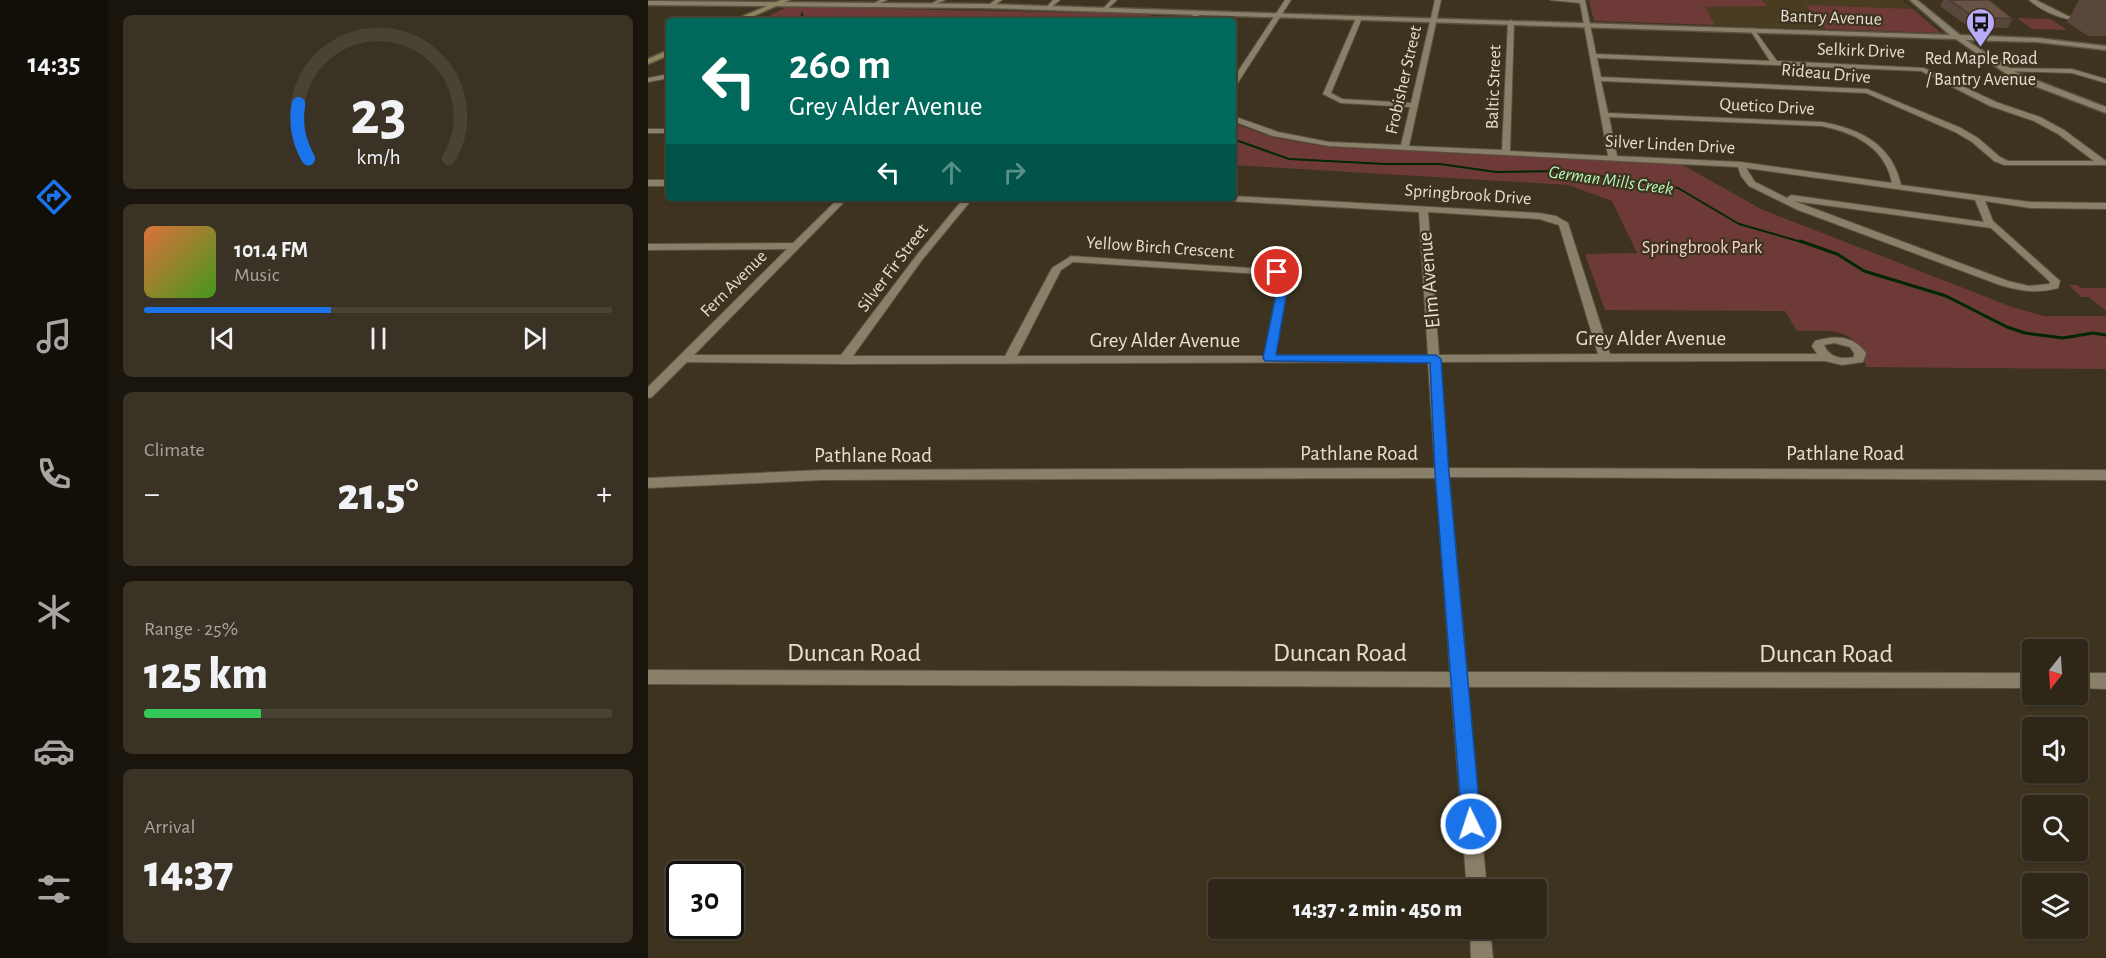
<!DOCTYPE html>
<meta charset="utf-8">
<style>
body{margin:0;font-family:"Alegreya Sans",sans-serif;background:#3a3224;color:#f1f3f6;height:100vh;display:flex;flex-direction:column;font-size:22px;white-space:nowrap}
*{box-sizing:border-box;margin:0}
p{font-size:20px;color:#a7a5a1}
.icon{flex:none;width:33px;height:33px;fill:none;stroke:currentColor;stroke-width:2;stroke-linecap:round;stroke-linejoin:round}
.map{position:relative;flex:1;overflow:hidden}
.details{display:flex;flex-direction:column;gap:15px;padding:15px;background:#19150d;width:540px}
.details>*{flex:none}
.banner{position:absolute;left:18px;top:18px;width:570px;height:183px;border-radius:6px;box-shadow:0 2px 4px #0004,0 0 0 2px #494336;background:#00695c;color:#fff;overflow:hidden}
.needle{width:39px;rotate:197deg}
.tools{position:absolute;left:1374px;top:639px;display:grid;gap:12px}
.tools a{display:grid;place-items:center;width:66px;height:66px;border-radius:6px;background:#2e2617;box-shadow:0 2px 4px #0004,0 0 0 2px #494336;font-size:30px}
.speed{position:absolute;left:18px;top:861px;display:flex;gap:12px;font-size:30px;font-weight:700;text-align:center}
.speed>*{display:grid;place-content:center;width:78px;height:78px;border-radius:50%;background:#2e2617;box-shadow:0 2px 4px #0004,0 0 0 2px #494336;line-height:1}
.speed .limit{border:3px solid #111;border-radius:9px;background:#fff;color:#111}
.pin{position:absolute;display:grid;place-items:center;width:51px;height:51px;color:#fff;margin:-26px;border:3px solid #fff;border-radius:50%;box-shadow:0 2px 6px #0007}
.me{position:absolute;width:66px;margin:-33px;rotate:356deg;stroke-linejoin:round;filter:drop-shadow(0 0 4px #0008)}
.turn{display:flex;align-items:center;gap:21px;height:126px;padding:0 24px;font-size:27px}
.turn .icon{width:78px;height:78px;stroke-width:2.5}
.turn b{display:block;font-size:42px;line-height:51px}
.lanes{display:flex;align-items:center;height:57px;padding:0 24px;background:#0003;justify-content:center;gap:30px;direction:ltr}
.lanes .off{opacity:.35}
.big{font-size:45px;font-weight:800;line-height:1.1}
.details .widget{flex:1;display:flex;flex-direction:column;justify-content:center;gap:9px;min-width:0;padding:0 21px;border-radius:9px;background:#3a3224}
.details .dial{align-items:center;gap:0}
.dial svg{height:156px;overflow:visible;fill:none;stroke:#494336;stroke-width:7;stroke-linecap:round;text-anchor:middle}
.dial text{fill:#f1f3f6;stroke:none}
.song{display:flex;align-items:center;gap:18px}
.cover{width:72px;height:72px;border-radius:9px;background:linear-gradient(135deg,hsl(20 70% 55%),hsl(100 70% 35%))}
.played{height:6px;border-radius:3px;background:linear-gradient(90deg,#1a73e8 40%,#494336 40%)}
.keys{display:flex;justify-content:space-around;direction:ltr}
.heat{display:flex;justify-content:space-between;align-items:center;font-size:33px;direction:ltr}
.charge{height:9px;border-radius:4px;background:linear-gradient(90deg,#34c759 25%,#494336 0)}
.trip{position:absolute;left:560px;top:879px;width:339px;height:60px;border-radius:6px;background:#2e2617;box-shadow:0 2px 4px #0004,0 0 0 2px #494336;font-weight:800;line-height:60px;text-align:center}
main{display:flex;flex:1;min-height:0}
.dock{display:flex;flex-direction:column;width:108px;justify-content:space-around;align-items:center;background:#120f09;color:#a7a5a1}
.dock .icon{width:42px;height:42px}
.dock .selected{color:#1a73e8}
.dock b{font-size:27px;color:#f1f3f6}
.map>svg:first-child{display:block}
.built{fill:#493c21}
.green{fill:#6e3a38}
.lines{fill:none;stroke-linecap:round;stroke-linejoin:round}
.stream-far2{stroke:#002704;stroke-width:1.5}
.stream-far1{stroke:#002704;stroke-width:2}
.stream{stroke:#002704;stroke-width:3}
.minor-casing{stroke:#5a5240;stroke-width:2}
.tertiary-casing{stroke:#5a5240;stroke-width:3}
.secondary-casing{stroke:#5a5240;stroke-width:3}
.minor{fill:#8a7f68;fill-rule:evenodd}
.tertiary{fill:#8a7f68;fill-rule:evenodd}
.secondary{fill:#8b865c;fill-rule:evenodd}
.wall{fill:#5a473c}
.building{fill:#695346;stroke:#4a3a31;stroke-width:1.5}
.route{fill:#1a73e8;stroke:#114b97;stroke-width:1.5}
.labels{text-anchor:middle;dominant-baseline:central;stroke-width:4.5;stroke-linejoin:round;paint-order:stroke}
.far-street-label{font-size:18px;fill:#e5dfd3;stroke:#3d331f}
.far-poi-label{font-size:18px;fill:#e5dfd3;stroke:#3d331f}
.far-water-label{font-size:18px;font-style:italic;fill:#b5f6b9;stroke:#3d331f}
.far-park-label{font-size:18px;fill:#f5d0cd;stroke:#3d331f}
.street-label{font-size:21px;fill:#e5dfd3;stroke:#3d331f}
.near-street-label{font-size:26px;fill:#e5dfd3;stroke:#3d331f}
</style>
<main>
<nav class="dock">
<b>14:35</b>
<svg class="icon selected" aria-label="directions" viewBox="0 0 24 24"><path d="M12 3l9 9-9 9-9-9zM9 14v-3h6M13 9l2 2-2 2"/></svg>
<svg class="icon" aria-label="music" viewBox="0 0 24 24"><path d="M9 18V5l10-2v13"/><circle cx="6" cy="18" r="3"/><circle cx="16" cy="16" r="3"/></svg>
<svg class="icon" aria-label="phone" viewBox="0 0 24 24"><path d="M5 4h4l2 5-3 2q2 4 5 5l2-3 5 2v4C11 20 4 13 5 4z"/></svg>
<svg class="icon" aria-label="climate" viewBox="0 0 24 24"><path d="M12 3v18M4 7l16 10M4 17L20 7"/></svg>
<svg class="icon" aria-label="car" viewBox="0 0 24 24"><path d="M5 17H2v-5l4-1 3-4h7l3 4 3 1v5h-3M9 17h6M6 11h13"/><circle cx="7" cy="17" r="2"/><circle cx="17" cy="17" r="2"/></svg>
<svg class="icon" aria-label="filters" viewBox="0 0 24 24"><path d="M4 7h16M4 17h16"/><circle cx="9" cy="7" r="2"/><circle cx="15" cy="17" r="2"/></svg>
</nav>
<section class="details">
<div class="widget dial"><svg viewBox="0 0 100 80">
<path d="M14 69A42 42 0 1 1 86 69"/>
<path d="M14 69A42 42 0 0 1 9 41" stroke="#1a73e8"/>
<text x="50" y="56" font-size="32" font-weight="700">23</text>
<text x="50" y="72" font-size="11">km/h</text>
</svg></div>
<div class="widget">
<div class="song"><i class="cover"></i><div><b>101.4 FM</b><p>Music</p></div></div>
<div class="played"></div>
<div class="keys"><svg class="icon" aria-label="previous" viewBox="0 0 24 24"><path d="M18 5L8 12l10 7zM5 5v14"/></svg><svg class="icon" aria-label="pause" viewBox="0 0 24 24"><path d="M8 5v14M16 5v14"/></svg><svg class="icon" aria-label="next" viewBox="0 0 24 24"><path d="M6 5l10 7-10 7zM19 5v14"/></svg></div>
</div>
<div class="widget"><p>Climate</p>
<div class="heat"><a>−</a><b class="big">21.5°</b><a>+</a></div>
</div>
<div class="widget"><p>Range · 25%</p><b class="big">125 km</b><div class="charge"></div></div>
<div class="widget"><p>Arrival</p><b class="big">14:37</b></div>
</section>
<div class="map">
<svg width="1458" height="958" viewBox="0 0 1458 958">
<rect width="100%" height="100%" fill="#3d331f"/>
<path class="built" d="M1114,0H1254L1265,9L1157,6L1178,29L1067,25L1057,7L1118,6Z"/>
<path class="green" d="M941,0H1114L1119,6L1057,7L1067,25L946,21Z
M1157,5L1265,9L1293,33L1178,29Z
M139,7L504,14L497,21H111Z
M1369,18L1403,19L1419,30L1384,29Z
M585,123L627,138L680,147L1033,164L1113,209L1364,307L1396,316H1458V369L1218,367C1210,326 1184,331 1149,331L1137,311L957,310L937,254L989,253L964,201L920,185L585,165Z
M1421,285H1429L1433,288H1458V311L1441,297H1433Z"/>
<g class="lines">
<path class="stream-far2" d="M154,13V16L159,19L182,21"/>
<path class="stream-far1" d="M585,139L641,159L737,164H792L848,172L919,171L1030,188L1091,224L1157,243"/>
<path class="stream" d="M1152,241L1189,254L1216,271L1298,296L1359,327L1377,333L1415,338L1445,333L1458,335"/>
<defs>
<path id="minor" d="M232,0H239L225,6V4Z
M290,0H297L281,7V5Z
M347,0H354L343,8H339V6Z
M405,0H412L401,9H397Z
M463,0H469L457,11H453Z
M637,0H643L589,84L585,86V79Z
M787,0H793L761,146L854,150L860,22L863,20L866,22L862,151L960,156L932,3L902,0H937L948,54L1122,61L1102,30L1105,28L1129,61L1276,68L1348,102L1392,117L1416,130L1458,161V165H1356L1346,161L1324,142L1307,132L1218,93L953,81L960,113L1174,122C1212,129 1244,144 1253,185L1382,202L1458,203V209L1382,208L1337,201L1345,221L1412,281L1410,288C1390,294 1372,291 1352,285L1150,210L1101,186L1093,176L1090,167L681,146L625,136L585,121V116L630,132L681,142L753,145L762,107L693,103L675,94L708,18L711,16L714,18L683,93L694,99L763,103ZM949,58L1273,71L1342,106L1386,121L1410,134L1446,161H1360L1352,157L1330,138L1313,128L1219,89L953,77ZM961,117L1174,126C1207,133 1237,147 1244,183L1093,162L969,156ZM1098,168L1327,200L1336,222L1143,195L1139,198L1107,182ZM1146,201L1343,228L1397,277L1402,282L1401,284L1381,286L1360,281Z
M1381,0H1388L1420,16L1458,20V24C1429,22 1404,19 1381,0Z
M548,12L553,13L545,21H539Z
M1357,68L1424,69L1458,79V83L1424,73L1355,71Z
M21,74V78L0,82V78Z
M0,129H21V133H0Z
M0,180H21V186H0Z
M585,196L891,213L908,216L920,223L962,354H1169L1164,346L1167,341C1187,335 1205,335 1218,353L1215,362L1194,365L1177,361L792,362L800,468L1458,470V480L801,477L819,672L1384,673V688L820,687L839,890H819L803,687L0,684V670L802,672L788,478L174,480L0,488V478L174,470L787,468L780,362L196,364L39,362L4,397L0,398V387L139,249L0,250V244L145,243L191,198H200L46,355H193L268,256L316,198H325L274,260L205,356H357L404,268L423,256L633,270L640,279V285L627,355H780L771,212L581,201L577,198H585ZM780,212L891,219L911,225L950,354L791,355ZM425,262L626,275L630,279V285L616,356H369L413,270ZM1186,343L1202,347L1206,353V357C1193,360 1181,357 1176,345Z
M1430,673H1458V689L1430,688Z
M822,928H842L845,958H823Z"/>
<path id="tertiary" d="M1262,0H1269L1312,35L1389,38L1458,46V50L1389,42L1318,40L1369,73L1458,107V113L1363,77L1308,39L336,8L0,5V1L336,4L1302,35Z"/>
<path id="secondary" d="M133,0H142L94,21H84Z
M21,50V55L0,64V59Z"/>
</defs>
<use href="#minor" class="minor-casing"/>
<use href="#tertiary" class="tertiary-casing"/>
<use href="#secondary" class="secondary-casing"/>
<use href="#minor" class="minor"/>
<use href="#tertiary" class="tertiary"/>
<use href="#secondary" class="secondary"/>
</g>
<path class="wall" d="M1295,0H1341L1365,19L1359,28L1321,27L1292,6Z
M1431,0H1458V36H1440L1419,22Z"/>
<path class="building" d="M1302,0H1341L1365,19L1326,17Z"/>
<path class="route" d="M629,269L639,277L640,285L628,355H788L793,359L801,473L833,824L830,831L823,833L817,831L814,824L787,473L782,363L617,361L615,358L630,285V279L624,272Z"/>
<defs>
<symbol id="bus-pin" viewBox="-11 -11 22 30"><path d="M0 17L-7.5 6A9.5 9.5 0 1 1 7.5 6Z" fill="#b8abf7" stroke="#3d331f"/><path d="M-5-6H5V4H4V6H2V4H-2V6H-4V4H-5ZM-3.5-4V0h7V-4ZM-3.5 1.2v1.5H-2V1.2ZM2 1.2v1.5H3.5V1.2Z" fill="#111"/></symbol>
</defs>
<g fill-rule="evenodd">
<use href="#bus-pin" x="1316" y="6" width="33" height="45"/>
</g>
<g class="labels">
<g class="far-street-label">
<text transform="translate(1183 18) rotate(2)">Bantry Avenue</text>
<text transform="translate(1213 51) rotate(2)">Selkirk Drive</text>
<text transform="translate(1178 74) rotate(5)">Rideau Drive</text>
<text transform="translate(756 80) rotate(-77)">Frobisher Street</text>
<text transform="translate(846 87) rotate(-88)">Baltic Street</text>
<text transform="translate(1119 107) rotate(3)">Quetico Drive</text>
<text transform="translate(1022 145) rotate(3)">Silver Linden Drive</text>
<text transform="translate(820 195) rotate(4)">Springbrook Drive</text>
<text transform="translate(512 248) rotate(4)">Yellow Birch Crescent</text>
<text transform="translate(245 268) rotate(-53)">Silver Fir Street</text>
<text transform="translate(86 284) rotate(-45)">Fern Avenue</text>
</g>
<g class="far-poi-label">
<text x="1333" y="59">Red Maple Road<tspan x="1333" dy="21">/ Bantry Avenue</tspan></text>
</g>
<g class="far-water-label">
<text transform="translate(963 181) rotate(8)">German Mills Creek</text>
</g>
<g class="far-park-label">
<text x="1054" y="248">Springbrook Park</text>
</g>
<g class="street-label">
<text transform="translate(781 280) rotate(-95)">Elm Avenue</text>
<text x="1003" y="338">Grey Alder Avenue</text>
<text x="517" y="340">Grey Alder Avenue</text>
<text x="711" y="453">Pathlane Road</text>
<text x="1197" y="453">Pathlane Road</text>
<text x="225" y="455">Pathlane Road</text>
</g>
<g class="near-street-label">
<text x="206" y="653">Duncan Road</text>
<text x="692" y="653">Duncan Road</text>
<text x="1178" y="654">Duncan Road</text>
</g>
</g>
</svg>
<div class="tools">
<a><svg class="needle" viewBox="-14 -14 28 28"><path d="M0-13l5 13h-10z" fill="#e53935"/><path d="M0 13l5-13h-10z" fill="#a7a5a1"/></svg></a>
<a><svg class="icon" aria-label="sound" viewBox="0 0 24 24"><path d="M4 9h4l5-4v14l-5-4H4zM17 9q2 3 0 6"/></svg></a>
<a><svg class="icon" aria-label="search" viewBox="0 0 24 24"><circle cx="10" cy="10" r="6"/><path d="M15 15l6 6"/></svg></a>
<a><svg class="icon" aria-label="layers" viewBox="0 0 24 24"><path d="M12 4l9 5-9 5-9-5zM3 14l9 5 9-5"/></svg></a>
</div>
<div class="speed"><div class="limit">30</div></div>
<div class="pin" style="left:629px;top:272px;background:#d93025"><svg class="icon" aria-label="arrive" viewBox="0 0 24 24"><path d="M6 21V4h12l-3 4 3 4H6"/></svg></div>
<svg class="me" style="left:823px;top:824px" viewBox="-20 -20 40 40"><circle r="17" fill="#1a73e8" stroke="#fff" stroke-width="3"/><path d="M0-11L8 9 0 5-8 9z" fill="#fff"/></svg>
<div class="trip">14:37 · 2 min · 450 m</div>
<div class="banner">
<div class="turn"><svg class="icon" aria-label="left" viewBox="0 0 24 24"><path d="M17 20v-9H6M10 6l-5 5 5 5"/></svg><div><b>260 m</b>Grey Alder Avenue</div></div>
<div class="lanes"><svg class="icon" aria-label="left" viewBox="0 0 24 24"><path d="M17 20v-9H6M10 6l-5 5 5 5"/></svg><svg class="icon off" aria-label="ahead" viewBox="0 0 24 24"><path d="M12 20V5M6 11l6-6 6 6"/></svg><svg class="icon off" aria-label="right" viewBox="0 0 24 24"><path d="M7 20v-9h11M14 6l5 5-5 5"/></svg></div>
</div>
</div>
</main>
